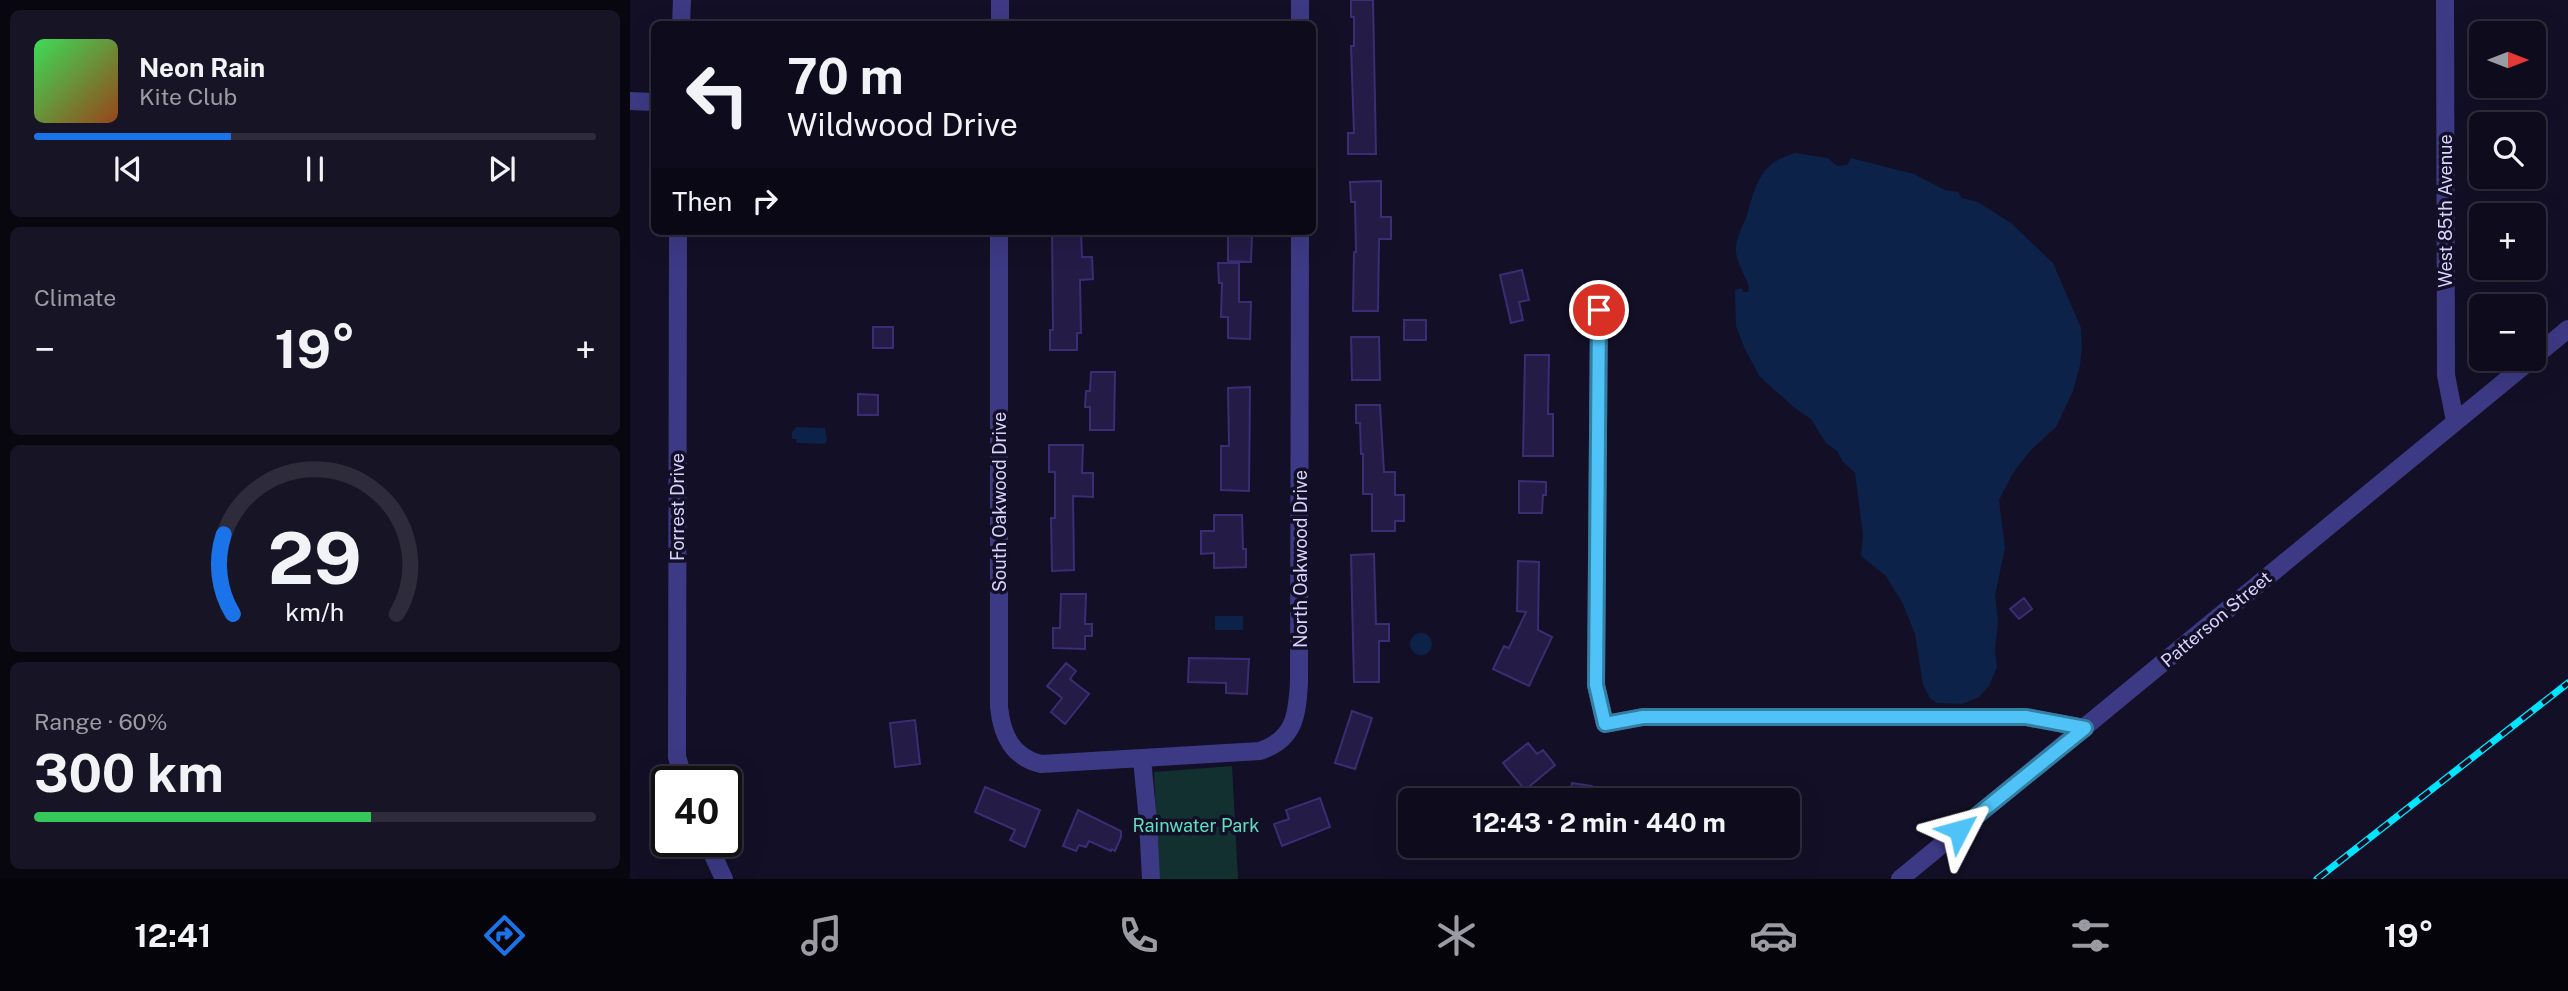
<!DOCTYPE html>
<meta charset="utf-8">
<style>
body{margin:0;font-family:"Public Sans",sans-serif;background:#171425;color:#f1f3f6;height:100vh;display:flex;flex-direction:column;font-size:26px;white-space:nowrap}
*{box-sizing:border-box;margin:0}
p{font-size:23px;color:#9b9ba3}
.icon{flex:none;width:38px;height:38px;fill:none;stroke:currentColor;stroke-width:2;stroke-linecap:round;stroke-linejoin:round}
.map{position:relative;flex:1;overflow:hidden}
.panel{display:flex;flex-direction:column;gap:10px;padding:10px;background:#08060f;width:630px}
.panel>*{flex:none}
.hud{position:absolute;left:21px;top:21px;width:665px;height:214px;border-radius:10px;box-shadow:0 7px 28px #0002,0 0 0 2px #2e2b3b;background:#0e0b1c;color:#f1f3f6;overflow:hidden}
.needle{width:46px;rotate:90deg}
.fabs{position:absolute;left:1839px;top:21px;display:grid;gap:14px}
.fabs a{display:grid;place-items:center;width:77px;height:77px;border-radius:10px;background:#0e0b1c;box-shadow:0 7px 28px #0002,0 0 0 2px #2e2b3b;font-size:35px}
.speed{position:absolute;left:21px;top:766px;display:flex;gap:14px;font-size:35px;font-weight:700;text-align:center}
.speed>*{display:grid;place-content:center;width:91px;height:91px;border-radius:50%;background:#0e0b1c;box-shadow:0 7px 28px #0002,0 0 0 2px #2e2b3b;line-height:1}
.speed .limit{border:4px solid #111;border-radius:10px;background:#fff;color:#111}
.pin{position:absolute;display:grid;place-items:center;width:60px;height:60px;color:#fff;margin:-30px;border:4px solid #fff;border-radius:50%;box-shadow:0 2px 7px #0007}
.me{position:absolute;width:77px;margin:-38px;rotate:51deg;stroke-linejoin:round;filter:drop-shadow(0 0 5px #0008)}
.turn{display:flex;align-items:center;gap:24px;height:147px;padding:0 21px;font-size:32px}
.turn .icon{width:91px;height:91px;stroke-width:2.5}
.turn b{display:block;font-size:49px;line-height:60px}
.then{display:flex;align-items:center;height:66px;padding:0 21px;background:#0003;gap:14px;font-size:26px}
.big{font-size:52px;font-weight:700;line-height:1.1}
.panel .card{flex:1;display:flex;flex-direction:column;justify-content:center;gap:10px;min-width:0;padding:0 24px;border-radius:10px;background:#171425}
.panel .dial{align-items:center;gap:0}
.dial svg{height:182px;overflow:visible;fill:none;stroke:#2e2b3b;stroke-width:7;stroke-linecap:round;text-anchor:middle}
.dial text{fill:#f1f3f6;stroke:none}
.song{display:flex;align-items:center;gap:21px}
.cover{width:84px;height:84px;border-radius:10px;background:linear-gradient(135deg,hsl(130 70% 55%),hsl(20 70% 35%))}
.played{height:7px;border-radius:4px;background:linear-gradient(90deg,#1a73e8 35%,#2e2b3b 35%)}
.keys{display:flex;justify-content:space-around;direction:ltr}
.heat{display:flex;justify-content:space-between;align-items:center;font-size:38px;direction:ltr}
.charge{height:10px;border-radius:5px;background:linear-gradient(90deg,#34c759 60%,#2e2b3b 0)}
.trip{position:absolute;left:768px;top:788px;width:402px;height:70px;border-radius:10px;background:#0e0b1c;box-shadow:0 7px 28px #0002,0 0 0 2px #2e2b3b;font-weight:700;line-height:70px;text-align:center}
.dock{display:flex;height:112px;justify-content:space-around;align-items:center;background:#06040b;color:#9b9ba3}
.dock .icon{width:49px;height:49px}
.dock .on{color:#1a73e8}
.dock b{font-size:32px;color:#f1f3f6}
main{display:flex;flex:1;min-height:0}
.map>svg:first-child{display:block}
.green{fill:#12302f}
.water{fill:#0c2248}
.building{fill:#241b47;stroke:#3b2d73;stroke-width:2}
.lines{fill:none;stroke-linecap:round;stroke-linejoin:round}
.minor{stroke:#3d3a85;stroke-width:18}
.rail-casing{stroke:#00e5ff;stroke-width:7}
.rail{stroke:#130f26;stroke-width:4.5;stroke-dasharray:13;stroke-linecap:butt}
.route-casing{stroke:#337fa1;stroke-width:18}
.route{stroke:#4fc3f7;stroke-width:12}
.labels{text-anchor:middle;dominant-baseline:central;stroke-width:7;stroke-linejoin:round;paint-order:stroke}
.street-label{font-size:18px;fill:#d9d4ff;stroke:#130f26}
.park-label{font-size:18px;fill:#5fe0c0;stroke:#130f26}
</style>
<main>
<section class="panel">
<div class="card">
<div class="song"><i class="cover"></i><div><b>Neon Rain</b><p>Kite Club</p></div></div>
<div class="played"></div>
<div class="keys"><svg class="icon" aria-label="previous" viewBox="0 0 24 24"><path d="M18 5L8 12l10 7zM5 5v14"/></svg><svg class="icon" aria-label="pause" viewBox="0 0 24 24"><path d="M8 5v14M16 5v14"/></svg><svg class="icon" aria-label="next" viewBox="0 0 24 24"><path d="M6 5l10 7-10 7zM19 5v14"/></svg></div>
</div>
<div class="card"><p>Climate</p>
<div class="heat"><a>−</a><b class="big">19°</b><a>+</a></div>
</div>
<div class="card dial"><svg viewBox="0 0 100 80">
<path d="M14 69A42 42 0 1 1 86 69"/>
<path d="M14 69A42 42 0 0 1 10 34" stroke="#1a73e8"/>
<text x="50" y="56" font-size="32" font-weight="700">29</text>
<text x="50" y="72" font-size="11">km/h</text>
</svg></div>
<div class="card"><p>Range · 60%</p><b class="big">300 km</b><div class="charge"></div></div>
</section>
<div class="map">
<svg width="1938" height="879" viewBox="0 0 1938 879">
<rect width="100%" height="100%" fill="#130f26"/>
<path class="green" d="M602,766L608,879H529L524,772Z"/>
<path class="water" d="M1165,153L1198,158L1207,166L1217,165L1221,158L1284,174L1315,190L1328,192L1332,198L1348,202L1381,223L1423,263L1451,328L1452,347L1450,365L1443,391L1426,427L1400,451L1383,473L1369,500L1375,548L1365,595L1368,622L1365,651L1367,667L1359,686L1349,697L1332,704L1307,703L1300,698L1293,685L1285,634L1273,604L1256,576L1231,556L1233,535L1225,473L1213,462L1207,451L1196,443L1181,419L1166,409L1130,377L1115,349L1106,326L1105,290L1112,288L1113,292H1118L1119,288C1116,276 1107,264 1106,252C1105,238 1113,227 1117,215C1126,184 1130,163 1165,153Z
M167,427L195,428L197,440L195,444L167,443L166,439H162V432Z
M585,616H613V630H585Z
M780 644a11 11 0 1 1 22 0a11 11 0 1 1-22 0Z"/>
<path class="building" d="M721,0H743L746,154H718V133H724L721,46H724V17H721Z
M751,181V217H761V239H749L748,311H723L724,252H726L725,202H721L720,182Z
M422,231H451L452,257H462L463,279L450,280L451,333H447V350H420V330H423Z
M598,231H622L621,262L598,261Z
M588,263H609V302H621L620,339L598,338V317H591L592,283H589Z
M892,270L899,300L889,302L893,320L881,323L870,275Z
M774,320H796V340H774Z
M243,327H263V348H243Z
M721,337H749L750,380H722Z
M895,355H919L918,414H923V456H893Z
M461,372H485L484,430H460V407H455L456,391H460Z
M620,387L619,491L591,490V446H599L598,388Z
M228,394L248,395V415H228Z
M726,405H750L754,472H765V495H774V521H765V531H742V494H733V454H731L730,423H726Z
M419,445H453L452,473H463V497L443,496L444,570L422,571L421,518H425V472H419Z
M889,481L916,482V495H913L912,513H889Z
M584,515H612L613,549H616V567L584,568V553L571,554V531H584Z
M744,554L746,624H759V641H749V682H724L721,555Z
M888,561L909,562L908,630L922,637L899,686L863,669L874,646L879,648L896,612L887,611Z
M431,594H456L455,624H462V636H455V649L423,648V628H430Z
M1394,598L1402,609L1389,619L1380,609Z
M559,658L619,659L617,694L596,693V683L558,682Z
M436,663L446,671L440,679L459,694L435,724L421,712L432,698L417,686Z
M722,711L742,718L725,769L705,763Z
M285,720L290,764L265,767L260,723Z
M898,743L907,754L913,750L925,765L895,790L873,763Z
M942,783L962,786L959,800H939Z
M355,787L410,810L395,847L380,840L385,830L345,812Z
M690,798L700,827L652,846L644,824L659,819L656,810Z
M448,810L491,831V837L485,851L482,849L481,851L459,841L456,847L449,845L446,851L433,846Z"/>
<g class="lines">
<path class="minor" d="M670,0V24
M1815,0L1816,375L1825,421
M51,24L52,0
M370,24V0
M0,101L24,102
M48,231L47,757L55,782
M369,231V707C372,735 382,757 411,764L630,751C665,739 667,715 669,683L670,231
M969,310L966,685L975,724L1013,717H1396L1455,728
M1904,357L1938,329
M512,759L518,821L521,879
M77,842L94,879
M1270,879L1902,359"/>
<defs>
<path id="rail" d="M1687,879L1938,683"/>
</defs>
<use href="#rail" class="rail-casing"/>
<use href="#rail" class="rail"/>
</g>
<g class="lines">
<defs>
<path id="route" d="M969,310L966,685L975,724L1013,717H1396L1455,728L1329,830"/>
</defs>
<use href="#route" class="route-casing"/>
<use href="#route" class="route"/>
</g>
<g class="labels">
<g class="street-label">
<text transform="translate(1815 211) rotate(-90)">West 85th Avenue</text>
<text transform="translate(369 502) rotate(-90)">South Oakwood Drive</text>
<text transform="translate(47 507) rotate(-90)">Forrest Drive</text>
<text transform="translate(670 559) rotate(-90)">North Oakwood Drive</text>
<text transform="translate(1586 619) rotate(-40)">Patterson Street</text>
</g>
<g class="park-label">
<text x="566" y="825">Rainwater Park</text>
</g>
</g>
</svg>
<div class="fabs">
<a><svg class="needle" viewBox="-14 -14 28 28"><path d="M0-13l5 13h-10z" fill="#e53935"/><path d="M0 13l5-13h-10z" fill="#9b9ba3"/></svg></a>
<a><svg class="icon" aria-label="search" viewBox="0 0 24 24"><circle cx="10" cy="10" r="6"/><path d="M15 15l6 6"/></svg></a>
<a>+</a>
<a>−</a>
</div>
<div class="speed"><div class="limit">40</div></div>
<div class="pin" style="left:969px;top:310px;background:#d93025"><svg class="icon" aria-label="arrive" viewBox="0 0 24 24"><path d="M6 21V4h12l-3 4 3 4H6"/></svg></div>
<svg class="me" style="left:1329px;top:830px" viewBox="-20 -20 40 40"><path d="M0-17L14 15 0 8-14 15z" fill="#4fc3f7" stroke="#fff" stroke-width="4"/></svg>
<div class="trip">12:43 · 2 min · 440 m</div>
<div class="hud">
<div class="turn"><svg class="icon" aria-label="left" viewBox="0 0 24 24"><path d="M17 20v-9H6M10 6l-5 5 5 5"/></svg><div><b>70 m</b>Wildwood Drive</div></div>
<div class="then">Then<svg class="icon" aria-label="right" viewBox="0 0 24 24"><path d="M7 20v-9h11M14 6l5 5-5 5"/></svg></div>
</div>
</div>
</main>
<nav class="dock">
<b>12:41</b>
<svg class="icon on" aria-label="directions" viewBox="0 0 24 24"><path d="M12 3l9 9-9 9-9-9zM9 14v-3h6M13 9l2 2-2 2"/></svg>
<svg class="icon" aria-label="music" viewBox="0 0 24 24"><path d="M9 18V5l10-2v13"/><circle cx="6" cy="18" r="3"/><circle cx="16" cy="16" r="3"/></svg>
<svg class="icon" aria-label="phone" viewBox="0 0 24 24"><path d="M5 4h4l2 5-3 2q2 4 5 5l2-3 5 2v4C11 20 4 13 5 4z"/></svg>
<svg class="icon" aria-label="climate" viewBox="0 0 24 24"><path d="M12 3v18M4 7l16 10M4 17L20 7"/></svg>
<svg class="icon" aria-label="car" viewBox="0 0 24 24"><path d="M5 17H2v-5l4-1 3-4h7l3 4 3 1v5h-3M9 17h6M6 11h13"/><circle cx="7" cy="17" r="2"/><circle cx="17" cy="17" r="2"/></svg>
<svg class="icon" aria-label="filters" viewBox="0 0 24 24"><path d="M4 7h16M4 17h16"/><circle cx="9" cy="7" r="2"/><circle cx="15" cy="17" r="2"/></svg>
<b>19°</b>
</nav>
